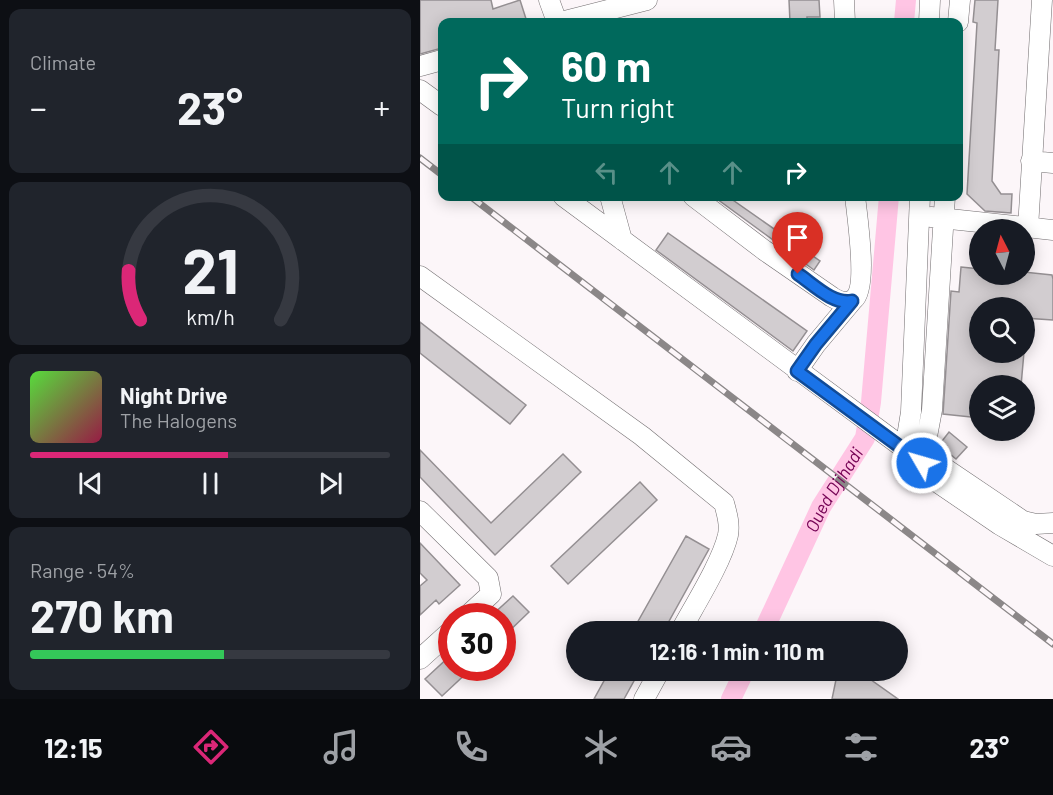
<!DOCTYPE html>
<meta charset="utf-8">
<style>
body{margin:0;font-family:Barlow,sans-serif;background:#20242c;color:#f1f3f6;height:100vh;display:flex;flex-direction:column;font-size:22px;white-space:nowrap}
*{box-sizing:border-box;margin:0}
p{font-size:20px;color:#9ea1a6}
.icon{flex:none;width:33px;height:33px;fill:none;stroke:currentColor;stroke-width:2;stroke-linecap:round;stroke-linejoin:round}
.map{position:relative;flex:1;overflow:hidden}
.panel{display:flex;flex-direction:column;gap:9px;padding:9px;background:#0d0f14;width:420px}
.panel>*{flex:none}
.banner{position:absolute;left:18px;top:18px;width:525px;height:183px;border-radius:12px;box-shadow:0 3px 15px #0003;background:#00695c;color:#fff;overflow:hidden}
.needle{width:39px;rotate:354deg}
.tools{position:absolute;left:549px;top:219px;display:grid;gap:12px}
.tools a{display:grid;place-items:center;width:66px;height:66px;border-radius:50%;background:#171b24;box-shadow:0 3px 15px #0003;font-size:30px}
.speed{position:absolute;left:18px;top:603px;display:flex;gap:12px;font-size:30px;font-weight:700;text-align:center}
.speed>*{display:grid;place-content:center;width:78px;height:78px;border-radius:50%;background:#171b24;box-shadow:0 3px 15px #0003;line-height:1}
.speed .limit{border:9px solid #d22;background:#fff;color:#111}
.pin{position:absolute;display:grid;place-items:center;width:51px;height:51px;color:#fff;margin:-62px -26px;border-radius:50% 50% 50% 0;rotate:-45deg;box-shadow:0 0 6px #0007}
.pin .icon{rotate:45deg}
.me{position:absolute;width:66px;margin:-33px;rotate:308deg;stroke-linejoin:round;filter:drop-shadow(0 0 4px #0008)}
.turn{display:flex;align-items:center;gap:21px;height:126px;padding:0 24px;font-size:27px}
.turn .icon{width:78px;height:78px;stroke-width:2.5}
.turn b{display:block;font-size:42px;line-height:51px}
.lanes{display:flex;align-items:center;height:57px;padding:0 24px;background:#0003;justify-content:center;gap:30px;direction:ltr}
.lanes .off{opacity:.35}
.big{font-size:45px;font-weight:700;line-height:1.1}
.panel .tile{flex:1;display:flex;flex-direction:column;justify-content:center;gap:9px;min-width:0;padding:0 21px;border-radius:12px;background:#20242c}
.panel .dial{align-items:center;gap:0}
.dial svg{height:156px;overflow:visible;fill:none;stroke:#363941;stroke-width:7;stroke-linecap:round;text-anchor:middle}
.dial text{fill:#f1f3f6;stroke:none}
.song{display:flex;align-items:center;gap:18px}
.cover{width:72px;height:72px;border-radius:9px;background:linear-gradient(135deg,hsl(110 70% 55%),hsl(340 70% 35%))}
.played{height:6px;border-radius:3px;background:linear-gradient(90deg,#db2777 55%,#363941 55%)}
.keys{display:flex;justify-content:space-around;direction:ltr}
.heat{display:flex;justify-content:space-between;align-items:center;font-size:33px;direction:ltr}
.charge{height:9px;border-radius:4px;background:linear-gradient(90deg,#34c759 54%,#363941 0)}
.trip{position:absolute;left:146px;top:621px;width:342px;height:60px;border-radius:30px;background:#171b24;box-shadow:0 3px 15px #0003;font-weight:700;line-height:60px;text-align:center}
.tab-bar{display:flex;height:96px;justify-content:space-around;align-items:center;background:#090b0e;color:#9ea1a6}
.tab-bar .icon{width:42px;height:42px}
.tab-bar .selected{color:#db2777}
.tab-bar b{font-size:27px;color:#f1f3f6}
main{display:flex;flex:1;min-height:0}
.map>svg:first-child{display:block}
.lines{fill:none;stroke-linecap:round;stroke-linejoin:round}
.canal{stroke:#ffc5e4;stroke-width:20}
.building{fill:#d2cdd0;stroke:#948f92;stroke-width:1.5}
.street-casing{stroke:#716d6f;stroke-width:21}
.street{stroke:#fff;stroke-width:20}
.rail-casing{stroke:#8b8788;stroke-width:7}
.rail{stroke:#fcf6f9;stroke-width:4.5;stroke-dasharray:14;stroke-linecap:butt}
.route-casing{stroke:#114b97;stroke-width:15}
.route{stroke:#1a73e8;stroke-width:10}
.labels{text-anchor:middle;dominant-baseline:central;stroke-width:6;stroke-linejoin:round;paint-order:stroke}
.water-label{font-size:18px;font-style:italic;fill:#750354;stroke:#fcf6f9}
</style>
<main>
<section class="panel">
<div class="tile"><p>Climate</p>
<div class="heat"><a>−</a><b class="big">23°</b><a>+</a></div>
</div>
<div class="tile dial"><svg viewBox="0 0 100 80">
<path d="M14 69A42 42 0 1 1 86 69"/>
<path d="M14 69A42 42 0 0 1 8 44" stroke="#db2777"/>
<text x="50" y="56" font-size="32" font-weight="700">21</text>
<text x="50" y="72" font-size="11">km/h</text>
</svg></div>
<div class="tile">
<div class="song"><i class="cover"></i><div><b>Night Drive</b><p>The Halogens</p></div></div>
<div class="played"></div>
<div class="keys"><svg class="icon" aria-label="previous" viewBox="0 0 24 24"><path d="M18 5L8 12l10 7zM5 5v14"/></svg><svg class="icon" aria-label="pause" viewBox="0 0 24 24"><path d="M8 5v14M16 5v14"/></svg><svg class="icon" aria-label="next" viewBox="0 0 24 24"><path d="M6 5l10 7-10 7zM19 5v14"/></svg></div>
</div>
<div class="tile"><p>Range · 54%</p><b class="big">270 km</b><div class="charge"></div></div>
</section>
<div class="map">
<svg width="633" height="699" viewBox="0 0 633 699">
<rect width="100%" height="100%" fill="#fcf6f9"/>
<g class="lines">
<g class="canal">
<path d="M484,22L486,0"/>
<path id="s1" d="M343,632L401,507L445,438L451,402L469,196"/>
<path d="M311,699L325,670"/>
</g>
</g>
<path class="building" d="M0,0H71L73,9L100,0L107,22H22V48L0,54Z
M369,0H399L400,17H387V22H370Z
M555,0H578L575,50H579L572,181L581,194H592L591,213L565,211L547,194L557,23L553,22Z
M293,196H307L400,261L394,270Z
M248,233L387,331L373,351L236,250Z
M541,267L560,269V274H604V272L632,275L633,279V320L604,318V308H560V352H604L601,386H560V418L523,414L531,291L539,292Z
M0,322L106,405L90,424L0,353Z
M529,432L547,447L536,459L519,445Z
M0,450L71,523L143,454L161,472L75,555L0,477Z
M220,482L237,500L148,584L131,566Z
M266,536L289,549L243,632H212Z
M0,543L40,585L19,604L16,600L0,615V586L7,580L0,573Z
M93,596L109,612L82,638V616H71Z
M32,654V668H52L22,696L5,679Z
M190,670H220L204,699H174Z
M418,670H437L478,699H412Z"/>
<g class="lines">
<defs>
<path id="street" d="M129,0L137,22
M424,0L425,22
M141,22L227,0
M509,22L510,0
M538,22L540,0
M0,66L22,60
M0,90L22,106
M611,161L633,163
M143,196L485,449L502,463L514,480L580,525L633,556
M190,196L202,240
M273,196L344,250L412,297C419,301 426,305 434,299C448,287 437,215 435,196
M511,217L633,230
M608,228L622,0
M0,276L222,436L304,503C307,514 310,524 308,535C302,562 274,606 260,632
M377,371L396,344L432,301
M485,449L491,412L500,196
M502,463L512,410L525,196
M502,463H513L523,467L603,521L616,524L633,523
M0,511L68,578L71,594L47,616
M0,659L32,630
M224,699L240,670"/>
</defs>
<use href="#street" class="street-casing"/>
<use href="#street" class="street"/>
<defs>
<path id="rail" d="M0,158L22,175
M50,196L633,644"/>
</defs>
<use href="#rail" class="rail-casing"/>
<use href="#rail" class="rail"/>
</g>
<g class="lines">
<defs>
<path id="route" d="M378,274C393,284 413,305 432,301L396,344L377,371L502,463"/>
</defs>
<use href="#route" class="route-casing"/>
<use href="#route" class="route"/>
</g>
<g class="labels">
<g class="water-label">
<text stroke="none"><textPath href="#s1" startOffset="159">Oued Djihadi</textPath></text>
</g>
</g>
</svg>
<div class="tools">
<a><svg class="needle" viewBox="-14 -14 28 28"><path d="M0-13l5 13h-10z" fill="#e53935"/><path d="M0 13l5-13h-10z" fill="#9ea1a6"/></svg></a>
<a><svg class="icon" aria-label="search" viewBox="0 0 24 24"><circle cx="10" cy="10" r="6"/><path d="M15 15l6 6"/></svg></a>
<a><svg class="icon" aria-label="layers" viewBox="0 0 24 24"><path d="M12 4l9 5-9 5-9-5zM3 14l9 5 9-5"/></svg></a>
</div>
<div class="speed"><div class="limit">30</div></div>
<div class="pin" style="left:378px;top:274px;background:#d93025"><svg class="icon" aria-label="arrive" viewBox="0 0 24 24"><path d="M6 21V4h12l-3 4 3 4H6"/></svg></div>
<svg class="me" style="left:502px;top:463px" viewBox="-20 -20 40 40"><circle r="17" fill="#1a73e8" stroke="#fff" stroke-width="3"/><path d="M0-11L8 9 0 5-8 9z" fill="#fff"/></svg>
<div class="trip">12:16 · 1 min · 110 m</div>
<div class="banner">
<div class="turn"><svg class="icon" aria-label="right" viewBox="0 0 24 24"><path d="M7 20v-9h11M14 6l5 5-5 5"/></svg><div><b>60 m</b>Turn right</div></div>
<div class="lanes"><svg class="icon off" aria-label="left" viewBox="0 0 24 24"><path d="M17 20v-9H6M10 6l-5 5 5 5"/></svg><svg class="icon off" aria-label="ahead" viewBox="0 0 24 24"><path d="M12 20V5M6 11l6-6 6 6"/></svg><svg class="icon off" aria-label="ahead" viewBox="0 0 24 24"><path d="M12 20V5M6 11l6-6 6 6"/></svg><svg class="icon" aria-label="right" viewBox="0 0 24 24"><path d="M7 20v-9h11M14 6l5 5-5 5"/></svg></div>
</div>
</div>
</main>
<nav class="tab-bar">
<b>12:15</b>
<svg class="icon selected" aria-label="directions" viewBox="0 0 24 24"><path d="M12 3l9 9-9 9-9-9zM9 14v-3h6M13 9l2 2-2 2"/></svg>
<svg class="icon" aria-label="music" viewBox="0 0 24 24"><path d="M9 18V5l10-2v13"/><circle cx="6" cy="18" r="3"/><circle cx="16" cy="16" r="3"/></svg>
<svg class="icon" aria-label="phone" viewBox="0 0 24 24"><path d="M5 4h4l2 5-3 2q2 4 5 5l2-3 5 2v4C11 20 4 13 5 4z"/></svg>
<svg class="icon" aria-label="climate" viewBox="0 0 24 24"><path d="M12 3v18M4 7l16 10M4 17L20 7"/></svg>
<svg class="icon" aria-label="car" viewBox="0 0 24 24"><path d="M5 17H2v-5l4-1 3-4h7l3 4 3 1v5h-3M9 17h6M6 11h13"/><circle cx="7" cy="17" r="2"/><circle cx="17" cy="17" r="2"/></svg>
<svg class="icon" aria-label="filters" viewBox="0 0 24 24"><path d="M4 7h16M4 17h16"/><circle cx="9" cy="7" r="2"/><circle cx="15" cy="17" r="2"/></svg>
<b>23°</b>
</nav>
